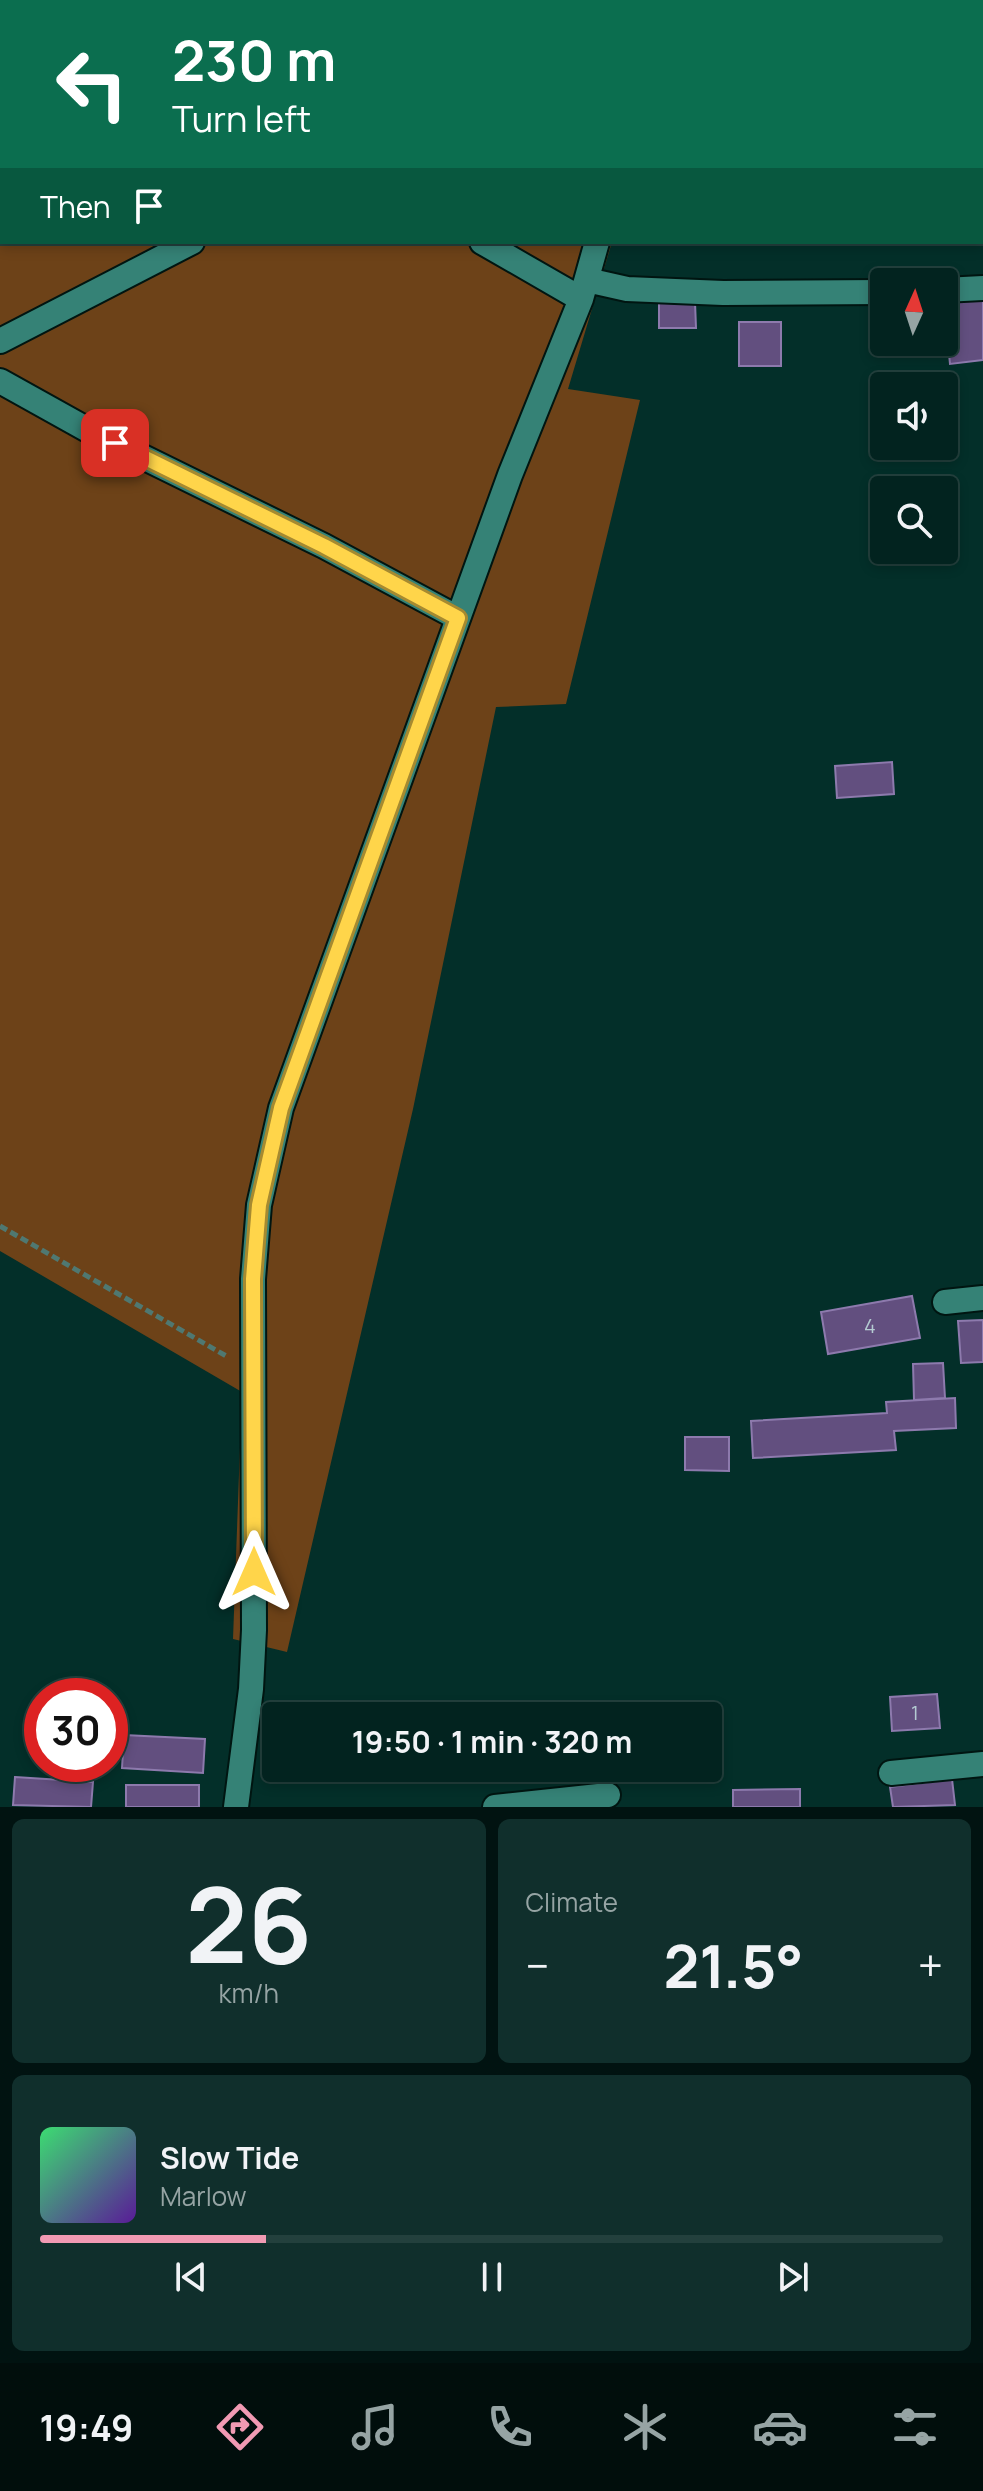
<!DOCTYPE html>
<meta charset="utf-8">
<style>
body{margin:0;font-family:Manrope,sans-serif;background:#102f2c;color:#f1f3f6;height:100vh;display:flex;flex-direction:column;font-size:30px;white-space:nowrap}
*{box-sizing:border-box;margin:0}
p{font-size:26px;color:#96a4a4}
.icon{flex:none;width:44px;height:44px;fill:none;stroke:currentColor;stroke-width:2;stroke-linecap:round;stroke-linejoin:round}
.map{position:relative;height:1807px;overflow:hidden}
.panel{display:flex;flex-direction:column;gap:12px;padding:12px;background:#011311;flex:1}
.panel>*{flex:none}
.banner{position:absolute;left:0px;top:0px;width:984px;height:244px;box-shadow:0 4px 12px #0003,0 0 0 2px #23403d;background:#0b6e4f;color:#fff;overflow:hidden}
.needle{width:52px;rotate:3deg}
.controls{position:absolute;left:870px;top:268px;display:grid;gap:16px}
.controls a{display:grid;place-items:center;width:88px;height:88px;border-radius:8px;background:#02231f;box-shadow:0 4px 12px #0003,0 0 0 2px #23403d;font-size:40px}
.speed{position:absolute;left:24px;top:1678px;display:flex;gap:16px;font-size:40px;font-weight:700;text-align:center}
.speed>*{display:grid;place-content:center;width:104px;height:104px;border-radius:50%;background:#02231f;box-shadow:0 4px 12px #0003,0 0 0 2px #23403d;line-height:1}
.speed .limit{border:12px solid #d22;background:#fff;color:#111}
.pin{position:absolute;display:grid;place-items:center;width:68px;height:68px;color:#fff;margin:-34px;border-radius:16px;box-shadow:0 4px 12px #0006}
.me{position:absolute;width:88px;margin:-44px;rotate:0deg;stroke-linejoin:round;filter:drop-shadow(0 0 6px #0008)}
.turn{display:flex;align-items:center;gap:28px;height:168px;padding:0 40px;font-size:36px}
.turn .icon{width:104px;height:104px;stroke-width:2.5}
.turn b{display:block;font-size:56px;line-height:68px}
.then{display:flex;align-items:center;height:76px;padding:0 40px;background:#0003;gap:16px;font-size:30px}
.big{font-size:60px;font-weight:700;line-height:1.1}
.panel .widget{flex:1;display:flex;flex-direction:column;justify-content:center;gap:12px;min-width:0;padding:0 28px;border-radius:12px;background:#102f2c}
.panel .dial{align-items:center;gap:0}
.dial b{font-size:104px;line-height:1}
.song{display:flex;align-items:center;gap:24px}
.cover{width:96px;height:96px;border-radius:12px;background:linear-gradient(135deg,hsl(140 70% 55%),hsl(270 70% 35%))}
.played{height:8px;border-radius:4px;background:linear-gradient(90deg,#f19ab3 25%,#23403d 25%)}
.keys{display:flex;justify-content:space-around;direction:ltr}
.heat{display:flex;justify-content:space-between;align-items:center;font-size:44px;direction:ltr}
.panel .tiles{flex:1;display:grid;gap:12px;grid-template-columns:1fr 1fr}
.widget:last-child{grid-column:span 2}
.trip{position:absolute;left:262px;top:1702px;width:460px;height:80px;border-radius:8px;background:#02231f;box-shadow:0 4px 12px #0003,0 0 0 2px #23403d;font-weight:700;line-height:80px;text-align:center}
.menu{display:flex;height:128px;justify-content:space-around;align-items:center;background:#010e0c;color:#96a4a4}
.menu .icon{width:56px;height:56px}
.menu .on{color:#f19ab3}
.menu b{font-size:36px;color:#f1f3f6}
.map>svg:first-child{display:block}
.green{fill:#6d4218}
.building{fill:#624f7f;stroke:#8d7aad;stroke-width:2}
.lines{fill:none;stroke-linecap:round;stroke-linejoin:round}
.minor-casing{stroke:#001511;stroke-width:28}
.path{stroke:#4f7871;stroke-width:5;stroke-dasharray:8 4;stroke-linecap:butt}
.minor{stroke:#358276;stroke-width:24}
.route-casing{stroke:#a68a30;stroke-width:20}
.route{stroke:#ffd54a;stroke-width:14}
.labels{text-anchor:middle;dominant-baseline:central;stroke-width:8;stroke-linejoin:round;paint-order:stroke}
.number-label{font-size:20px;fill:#b4cbd2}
</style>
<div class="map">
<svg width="983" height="1807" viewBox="0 0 983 1807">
<rect width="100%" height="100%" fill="#032f29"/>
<path class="green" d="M0,0H680L2,2V242H612L568,389L640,400L566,704L496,707L413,1109L287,1652L233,1639L242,1392L0,1251Z"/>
<path class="building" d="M983,298V360L950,364L944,303Z
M659,302H695L696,328H659Z
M739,322H781V366H739Z
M892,762L894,794L837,798L835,766Z
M912,1296L920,1338L828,1354L821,1312Z
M983,1320V1362L961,1363L958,1321Z
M943,1363L945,1398L914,1400L913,1364Z
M955,1398L956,1428L894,1431L896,1450L753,1458L751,1421L887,1413L886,1402Z
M685,1437H729V1471L685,1470Z
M937,1694L940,1728L892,1731L890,1697Z
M124,1735L205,1739L203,1773L122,1768Z
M15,1777L93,1782L91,1807L13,1805Z
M952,1779L955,1805L893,1807L890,1787Z
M126,1785H199V1807H126Z
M800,1789V1807H733V1790Z"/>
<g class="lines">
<defs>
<path id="minor" d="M713,0L716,2
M825,0V2
M651,2L652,0
M982,112H983
M482,242L581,299
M587,280L627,289L723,293L884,292
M944,290L983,288
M0,341L192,242
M0,381L88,430L324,546L458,618
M945,1302L983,1298
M891,1773L983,1764
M236,1807L251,1689L254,1630L253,1279L259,1205L281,1108L510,475L581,299L597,242
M495,1807L608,1795"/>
</defs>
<use href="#minor" class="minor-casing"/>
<path class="path" d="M0,1226L228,1357"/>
<use href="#minor" class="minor"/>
</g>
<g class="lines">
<defs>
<path id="route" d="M115,443L324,546L458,618L281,1108L259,1205L253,1279L254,1572"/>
</defs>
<use href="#route" class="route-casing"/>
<use href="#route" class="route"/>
</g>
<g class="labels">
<g class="number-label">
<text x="870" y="1325">4</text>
<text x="915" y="1712">1</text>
</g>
</g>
</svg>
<div class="controls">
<a><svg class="needle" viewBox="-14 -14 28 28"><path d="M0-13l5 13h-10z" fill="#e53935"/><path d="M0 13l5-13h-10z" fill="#96a4a4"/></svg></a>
<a><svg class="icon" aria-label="sound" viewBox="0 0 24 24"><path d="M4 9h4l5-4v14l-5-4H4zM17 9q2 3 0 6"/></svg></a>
<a><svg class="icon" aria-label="search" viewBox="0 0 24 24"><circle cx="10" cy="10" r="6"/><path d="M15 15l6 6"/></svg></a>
</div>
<div class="speed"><div class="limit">30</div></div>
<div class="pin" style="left:115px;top:443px;background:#d93025"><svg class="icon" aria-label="arrive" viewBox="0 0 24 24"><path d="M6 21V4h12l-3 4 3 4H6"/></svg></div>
<svg class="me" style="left:254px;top:1572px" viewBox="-20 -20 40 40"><path d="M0-17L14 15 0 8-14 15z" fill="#ffd54a" stroke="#fff" stroke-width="4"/></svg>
<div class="trip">19:50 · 1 min · 320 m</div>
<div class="banner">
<div class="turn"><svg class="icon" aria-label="left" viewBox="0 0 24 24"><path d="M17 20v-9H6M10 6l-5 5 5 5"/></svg><div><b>230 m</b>Turn left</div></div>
<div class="then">Then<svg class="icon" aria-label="arrive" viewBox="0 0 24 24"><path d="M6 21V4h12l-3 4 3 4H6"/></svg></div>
</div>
</div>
<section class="panel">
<div class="tiles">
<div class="widget dial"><b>26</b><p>km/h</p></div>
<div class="widget"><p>Climate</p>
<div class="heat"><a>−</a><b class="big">21.5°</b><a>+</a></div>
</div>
<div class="widget">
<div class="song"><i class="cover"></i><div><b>Slow Tide</b><p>Marlow</p></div></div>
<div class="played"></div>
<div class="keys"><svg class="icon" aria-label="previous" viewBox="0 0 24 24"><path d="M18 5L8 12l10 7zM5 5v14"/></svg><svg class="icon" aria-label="pause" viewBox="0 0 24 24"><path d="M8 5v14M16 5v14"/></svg><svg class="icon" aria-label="next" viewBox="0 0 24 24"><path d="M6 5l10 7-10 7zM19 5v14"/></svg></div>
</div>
</div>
</section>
<nav class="menu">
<b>19:49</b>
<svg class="icon on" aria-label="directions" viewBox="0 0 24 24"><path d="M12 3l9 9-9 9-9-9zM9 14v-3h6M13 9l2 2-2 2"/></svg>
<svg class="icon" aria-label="music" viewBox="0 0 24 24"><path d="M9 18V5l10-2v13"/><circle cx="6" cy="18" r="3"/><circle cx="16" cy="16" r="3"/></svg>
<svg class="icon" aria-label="phone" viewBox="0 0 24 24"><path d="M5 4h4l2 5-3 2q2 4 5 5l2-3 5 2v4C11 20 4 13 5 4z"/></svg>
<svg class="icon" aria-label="climate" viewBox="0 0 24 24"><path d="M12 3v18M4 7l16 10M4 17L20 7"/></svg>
<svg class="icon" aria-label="car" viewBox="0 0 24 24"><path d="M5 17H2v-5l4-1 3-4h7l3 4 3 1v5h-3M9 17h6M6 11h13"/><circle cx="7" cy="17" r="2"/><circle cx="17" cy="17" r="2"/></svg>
<svg class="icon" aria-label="filters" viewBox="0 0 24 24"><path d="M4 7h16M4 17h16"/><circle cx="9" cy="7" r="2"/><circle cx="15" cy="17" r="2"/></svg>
</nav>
